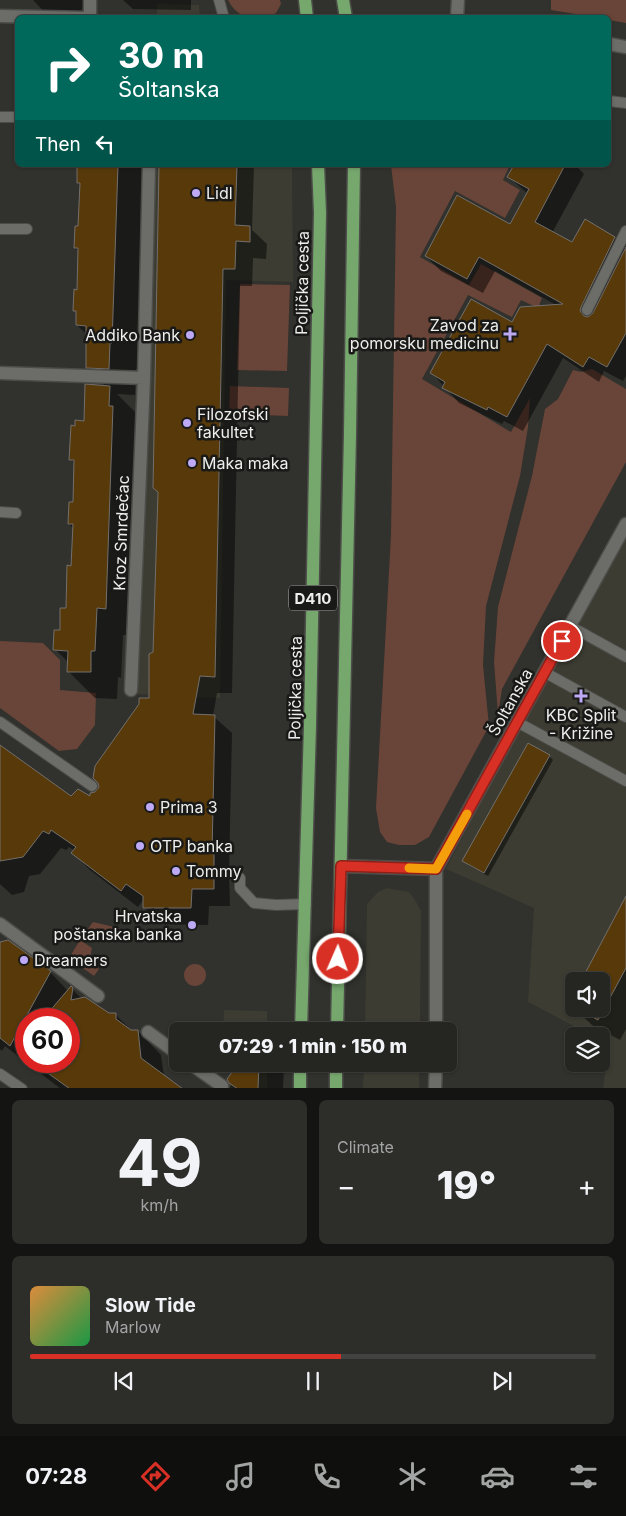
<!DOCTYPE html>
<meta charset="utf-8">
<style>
body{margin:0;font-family:Inter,sans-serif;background:#2d2d2a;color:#f1f3f6;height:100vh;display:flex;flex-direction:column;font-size:19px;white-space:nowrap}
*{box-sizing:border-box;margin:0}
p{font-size:16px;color:#a3a5a5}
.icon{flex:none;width:28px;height:28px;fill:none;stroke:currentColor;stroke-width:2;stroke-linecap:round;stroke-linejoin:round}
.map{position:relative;height:1088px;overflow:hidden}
.sheet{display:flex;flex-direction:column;gap:12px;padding:12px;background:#141413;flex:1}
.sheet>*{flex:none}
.top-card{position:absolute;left:15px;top:15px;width:596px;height:152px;border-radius:8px;box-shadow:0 1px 4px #0004,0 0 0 1px #424240;background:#00695c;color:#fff;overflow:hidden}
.buttons{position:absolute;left:565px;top:972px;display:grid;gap:10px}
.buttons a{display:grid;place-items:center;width:45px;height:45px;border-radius:8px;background:#252522;box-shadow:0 1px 4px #0004,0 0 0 1px #424240;font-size:25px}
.speed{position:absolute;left:15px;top:1008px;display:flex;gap:10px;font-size:25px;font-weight:700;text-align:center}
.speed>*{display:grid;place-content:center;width:65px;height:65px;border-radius:50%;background:#252522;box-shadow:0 1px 4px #0004,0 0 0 1px #424240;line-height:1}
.speed .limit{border:8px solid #d22;background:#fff;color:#111}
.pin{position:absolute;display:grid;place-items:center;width:42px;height:42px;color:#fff;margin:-21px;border:2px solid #fff;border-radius:50%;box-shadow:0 1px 5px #0007}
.me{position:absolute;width:55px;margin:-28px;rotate:2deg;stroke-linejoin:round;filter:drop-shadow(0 0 4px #0008)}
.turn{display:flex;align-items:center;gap:18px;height:105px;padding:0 20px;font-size:22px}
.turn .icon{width:65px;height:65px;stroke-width:2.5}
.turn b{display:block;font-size:35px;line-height:42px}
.then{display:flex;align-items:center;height:48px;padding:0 20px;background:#0003;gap:10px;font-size:19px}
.big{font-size:38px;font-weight:800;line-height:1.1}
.sheet .card{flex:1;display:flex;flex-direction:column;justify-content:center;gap:8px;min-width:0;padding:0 18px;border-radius:8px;background:#2d2d2a}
.sheet .dial{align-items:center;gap:0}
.dial b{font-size:65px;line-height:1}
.song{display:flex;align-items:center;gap:15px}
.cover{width:60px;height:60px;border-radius:8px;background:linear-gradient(135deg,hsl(30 70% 55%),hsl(140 70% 35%))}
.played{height:5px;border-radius:2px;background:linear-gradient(90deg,#d93025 55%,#424240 55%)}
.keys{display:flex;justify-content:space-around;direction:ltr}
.heat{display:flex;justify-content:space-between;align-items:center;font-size:28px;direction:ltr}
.sheet .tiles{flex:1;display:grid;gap:12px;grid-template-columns:1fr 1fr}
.card:last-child{grid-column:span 2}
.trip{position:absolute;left:169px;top:1022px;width:288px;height:50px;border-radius:8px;background:#252522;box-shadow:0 1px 4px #0004,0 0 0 1px #424240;font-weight:800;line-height:50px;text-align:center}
.dock{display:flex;height:80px;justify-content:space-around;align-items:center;background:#0f0f0e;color:#a3a5a5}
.dock .icon{width:35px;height:35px}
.dock .active{color:#d93025}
.dock b{font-size:22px;color:#f1f3f6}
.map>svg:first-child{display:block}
.built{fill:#3c3c32;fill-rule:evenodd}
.green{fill:#694438}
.shadow{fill:#0007;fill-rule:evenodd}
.building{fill:#583a0a;stroke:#726f6c}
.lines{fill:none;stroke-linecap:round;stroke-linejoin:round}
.lane-casing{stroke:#4c4c49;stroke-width:12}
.street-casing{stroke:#4c4c49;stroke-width:15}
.primary-casing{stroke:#4c4c49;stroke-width:15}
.lane{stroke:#6c6d68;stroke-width:10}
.street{stroke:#6c6d68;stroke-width:12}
.primary{stroke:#76a86d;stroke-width:12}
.route-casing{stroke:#8d1f18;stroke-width:12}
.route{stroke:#d93025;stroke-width:9}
.slow{stroke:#f59e0b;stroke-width:9}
.poi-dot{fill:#bea9f4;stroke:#191917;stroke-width:2}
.labels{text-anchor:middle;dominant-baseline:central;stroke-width:5;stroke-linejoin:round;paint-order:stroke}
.shield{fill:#191917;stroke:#aeaeac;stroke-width:1}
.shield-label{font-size:15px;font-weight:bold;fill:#eeeeec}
.poi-label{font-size:16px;fill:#eeeeec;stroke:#191917;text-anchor:start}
.street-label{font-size:16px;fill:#eeeeec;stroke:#191917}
</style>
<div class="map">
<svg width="626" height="1089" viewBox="0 0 626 1089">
<rect width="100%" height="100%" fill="#31312d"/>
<path class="built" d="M157,4L199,5L200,17H157Z
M154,165H292L293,282L226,280L220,698L135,694Z
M626,523V1088H603L609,1045L601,1041V1036H593L528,1002L534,908L446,869ZM574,981H601V1009H574Z
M387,888L409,892L415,900L421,911L420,1031H365L367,904L378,892Z
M224,1010L267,1011V1031H223Z
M233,1064H267V1088L220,1089L236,1066Z
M364,1064H419V1088H363Z"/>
<path class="green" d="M228,0H280L281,4L276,13C257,22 238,20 228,0Z
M551,0H626V23L609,20V18L594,17L551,10Z
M391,165H510L503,180L520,190L505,218L455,191L420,257L469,285L481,264L542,298L538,308L521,300L512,317L468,295L422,379L511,432L530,398L528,427L520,476L486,606L483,665L489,726L429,837L415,845H399L387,842L380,832L376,808L391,535L396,207Z
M240,284L290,285L287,371L237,370Z
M592,369L626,389V462L502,689L498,714L494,662L498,607L532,476L545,409L558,399L573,370L581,372Z
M230,386L289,388L288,416L229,414Z
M0,641L43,643L60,660V690L96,693L95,725L77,749L59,751L0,708Z
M93,922L123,929L115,941L105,939L96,943L84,934Z
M80,940L92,948C89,957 92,964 99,969L94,976L69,958Z
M184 975a11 11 0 1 1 22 0a11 11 0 1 1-22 0Z"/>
<path class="shadow" d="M33,0H91V18H50Z
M123,0H191V10L133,9Z
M78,165H145L138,369H136L135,395L117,394L136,413L132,635H123L121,678L118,677L117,699L95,698L68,671L69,663L55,649L67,609L73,567L74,529L69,524L74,504L75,464L71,459L76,427L85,422L106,387L87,367V335L77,325V313L74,310L79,291L80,252L75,248L79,228L81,186L78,183Z
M160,165H254L252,230L267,244L266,259L253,258L252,286H240L232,693H217L213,716L232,733L229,872L230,906H209L208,925L162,924L144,907V899L138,907L90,870L73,853L75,851L69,847L66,850L61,848L40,874L29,876L24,892L12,895L0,884V745L71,798H91L99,790L150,699L154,652L159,493Z
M515,165H575L584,174L552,233L573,243L586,220L615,238L626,249V376L623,381L604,371L599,382L563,358L523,431L504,421L502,424L459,403L432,373L512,324L556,305L495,271L483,293L441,271L426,256L511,226L528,194L509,177Z
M549,756L553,760L488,876L468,865L464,861Z
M626,899V1029L620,1040L592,1025L575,1009H601V981H582Z
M0,943L50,972L68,991L71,988L82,999L109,1014H115L132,1031H138L161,1055L164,1076L181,1089H61L5,1046L2,1051L0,1049ZM26,1019H69V1061H26Z
M574,997V1007L570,1004Z
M240,1064H284L283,1089H230L231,1083L228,1079Z"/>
<path class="building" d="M77,165H118L112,343H110L109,369L86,368V326L76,325V311H73L74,289L77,290L78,248H74L75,226H78L80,183H77Z
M159,165H237L235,225L250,226V242L236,241L235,269H223L215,677L200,676L193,714L215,715L212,854H214V889H192L191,908H143V896L126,884L121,891L71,853L76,847L51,830L49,834L43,831L23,857L0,861V745L71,796L78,789L90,796V793L95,792L99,787L98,783L93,778L95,766L139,704V698H149V654L153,652L158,492L153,488Z
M514,165H565L535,222L572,242L585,219L615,237L581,307L580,311L584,316L588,317L593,313L626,247V333L607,367L589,357L583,367L547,344L507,417L488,407L487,410L442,388L445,382L430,373L471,299L512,322L520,307L563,304L479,257L467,279L425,256L457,195L510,224L529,189L507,177Z
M85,384L110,386L109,406H113L106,609L97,608L95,651H91V672H67L68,651L53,650L54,630H60V608H66L67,565L71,566L73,524H68L69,502H73L74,460H69L71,425L75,426V420L84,421Z
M528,743L550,755L484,873L462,861Z
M626,896V968L598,1020L578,1009H601V981H581Z
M8,940L51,971L10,1046L0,1038V942Z
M71,986L73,988L71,1000L85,997L109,1013H116V1019L131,1030H138L141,1058L183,1089H70L31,1061H69V1019H43Z
M238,1064H259L258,1089H238L229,1083L227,1079Z"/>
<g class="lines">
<defs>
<path id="lane" d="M219,0L224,18
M609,101L626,103
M0,117H18
M0,229H27
M587,310L626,231
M0,512L16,513
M570,626L626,657
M544,672L626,717
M0,722L92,786
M517,722L626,781
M240,878V888L254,903L276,905L306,904
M0,1074L22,1089"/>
<path id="street" d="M0,16L87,18
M90,18V0
M457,18L458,0
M609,44L626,47
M0,373L144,378
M131,690L144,378L149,165
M341,866L436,869
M0,924L98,996
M436,1031V869L626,524
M148,1032L178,1054
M191,1064L222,1086
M435,1089L436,1064"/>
<path id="primary" d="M305,0L307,18
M343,0L346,18
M301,1031L310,726L320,213L318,165
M337,1031L350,434L354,165
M300,1089V1064
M336,1089V1064"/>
</defs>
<use href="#lane" class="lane-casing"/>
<use href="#street" class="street-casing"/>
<use href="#primary" class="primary-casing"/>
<use href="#lane" class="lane"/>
<use href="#street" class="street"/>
<use href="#primary" class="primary"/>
</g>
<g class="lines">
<defs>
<path id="route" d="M338,959L341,866L436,869L562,641"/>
</defs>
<use href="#route" class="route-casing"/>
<use href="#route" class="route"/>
<path class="slow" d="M409,868L436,869L467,814"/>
</g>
<g class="poi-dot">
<circle cx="196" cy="193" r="5"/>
<path d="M507.5 326.5h5v5h5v5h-5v5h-5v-5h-5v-5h5z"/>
<circle cx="190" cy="335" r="5"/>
<circle cx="187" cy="423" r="5"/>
<circle cx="192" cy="463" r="5"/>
<path d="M578.5 688.5h5v5h5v5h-5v5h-5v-5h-5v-5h5z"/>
<circle cx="150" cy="807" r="5"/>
<circle cx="140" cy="846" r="5"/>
<circle cx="176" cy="871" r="5"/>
<circle cx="192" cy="925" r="5"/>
<circle cx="24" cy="960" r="5"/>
</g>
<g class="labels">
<rect class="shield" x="289" y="585.5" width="48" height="25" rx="4"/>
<g class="shield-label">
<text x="313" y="598">D410</text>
</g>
<g class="poi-label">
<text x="206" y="193">Lidl</text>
<text x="499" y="325" text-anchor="end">Zavod za<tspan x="499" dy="18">pomorsku medicinu</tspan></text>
<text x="180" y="335" text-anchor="end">Addiko Bank</text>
<text x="197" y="414">Filozofski<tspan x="197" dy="18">fakultet</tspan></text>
<text x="202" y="463">Maka maka</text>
<text x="581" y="715" text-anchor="middle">KBC Split<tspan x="581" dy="18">- Križine</tspan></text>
<text x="160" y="807">Prima 3</text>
<text x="150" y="846">OTP banka</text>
<text x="186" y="871">Tommy</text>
<text x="182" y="916" text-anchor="end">Hrvatska<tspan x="182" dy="18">poštanska banka</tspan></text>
<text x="34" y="960">Dreamers</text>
</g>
<g class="street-label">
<text transform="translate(302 283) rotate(-89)">Poljička cesta</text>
<text transform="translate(121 533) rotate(-88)">Kroz Smrdečac</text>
<text transform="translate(295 688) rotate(-89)">Poljička cesta</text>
<text transform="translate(510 702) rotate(-61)">Šoltanska</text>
</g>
</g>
</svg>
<div class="buttons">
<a><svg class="icon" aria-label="sound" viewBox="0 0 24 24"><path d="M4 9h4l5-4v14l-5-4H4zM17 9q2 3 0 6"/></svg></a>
<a><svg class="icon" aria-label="layers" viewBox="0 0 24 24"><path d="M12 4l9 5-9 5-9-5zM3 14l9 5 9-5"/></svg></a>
</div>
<div class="speed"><div class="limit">60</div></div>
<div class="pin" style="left:562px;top:641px;background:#d93025"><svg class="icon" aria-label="arrive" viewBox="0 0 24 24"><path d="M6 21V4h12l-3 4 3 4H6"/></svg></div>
<svg class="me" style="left:338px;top:959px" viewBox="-20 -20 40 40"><circle r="17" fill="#d93025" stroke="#fff" stroke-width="3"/><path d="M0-11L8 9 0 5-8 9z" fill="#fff"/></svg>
<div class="trip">07:29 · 1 min · 150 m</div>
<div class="top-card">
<div class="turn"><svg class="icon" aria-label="right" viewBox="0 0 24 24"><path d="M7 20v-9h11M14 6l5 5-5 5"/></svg><div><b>30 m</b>Šoltanska</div></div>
<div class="then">Then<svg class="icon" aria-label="left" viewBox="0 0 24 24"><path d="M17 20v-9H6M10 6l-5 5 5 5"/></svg></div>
</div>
</div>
<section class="sheet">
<div class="tiles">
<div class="card dial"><b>49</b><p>km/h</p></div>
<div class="card"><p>Climate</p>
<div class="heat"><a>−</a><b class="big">19°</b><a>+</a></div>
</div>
<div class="card">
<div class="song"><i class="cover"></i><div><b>Slow Tide</b><p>Marlow</p></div></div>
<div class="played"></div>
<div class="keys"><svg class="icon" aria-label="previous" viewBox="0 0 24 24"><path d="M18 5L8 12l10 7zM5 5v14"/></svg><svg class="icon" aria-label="pause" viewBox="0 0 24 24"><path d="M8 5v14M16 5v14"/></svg><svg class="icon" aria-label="next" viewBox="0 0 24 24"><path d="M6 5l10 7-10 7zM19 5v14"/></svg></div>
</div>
</div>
</section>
<nav class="dock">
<b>07:28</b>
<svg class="icon active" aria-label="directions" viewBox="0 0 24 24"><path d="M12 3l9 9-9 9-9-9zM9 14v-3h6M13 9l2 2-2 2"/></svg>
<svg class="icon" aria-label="music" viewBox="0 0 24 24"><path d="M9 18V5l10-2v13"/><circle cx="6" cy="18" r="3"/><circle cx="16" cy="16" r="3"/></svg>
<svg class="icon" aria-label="phone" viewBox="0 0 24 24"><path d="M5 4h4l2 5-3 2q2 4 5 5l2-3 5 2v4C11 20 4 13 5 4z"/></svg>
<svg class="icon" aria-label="climate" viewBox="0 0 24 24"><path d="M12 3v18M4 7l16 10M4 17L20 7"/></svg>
<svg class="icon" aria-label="car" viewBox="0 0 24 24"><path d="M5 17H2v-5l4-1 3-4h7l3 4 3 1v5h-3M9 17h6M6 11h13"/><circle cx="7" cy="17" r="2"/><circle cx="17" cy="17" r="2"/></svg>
<svg class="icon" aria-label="filters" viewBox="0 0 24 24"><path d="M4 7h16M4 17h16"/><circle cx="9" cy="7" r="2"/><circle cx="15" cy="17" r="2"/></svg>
</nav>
